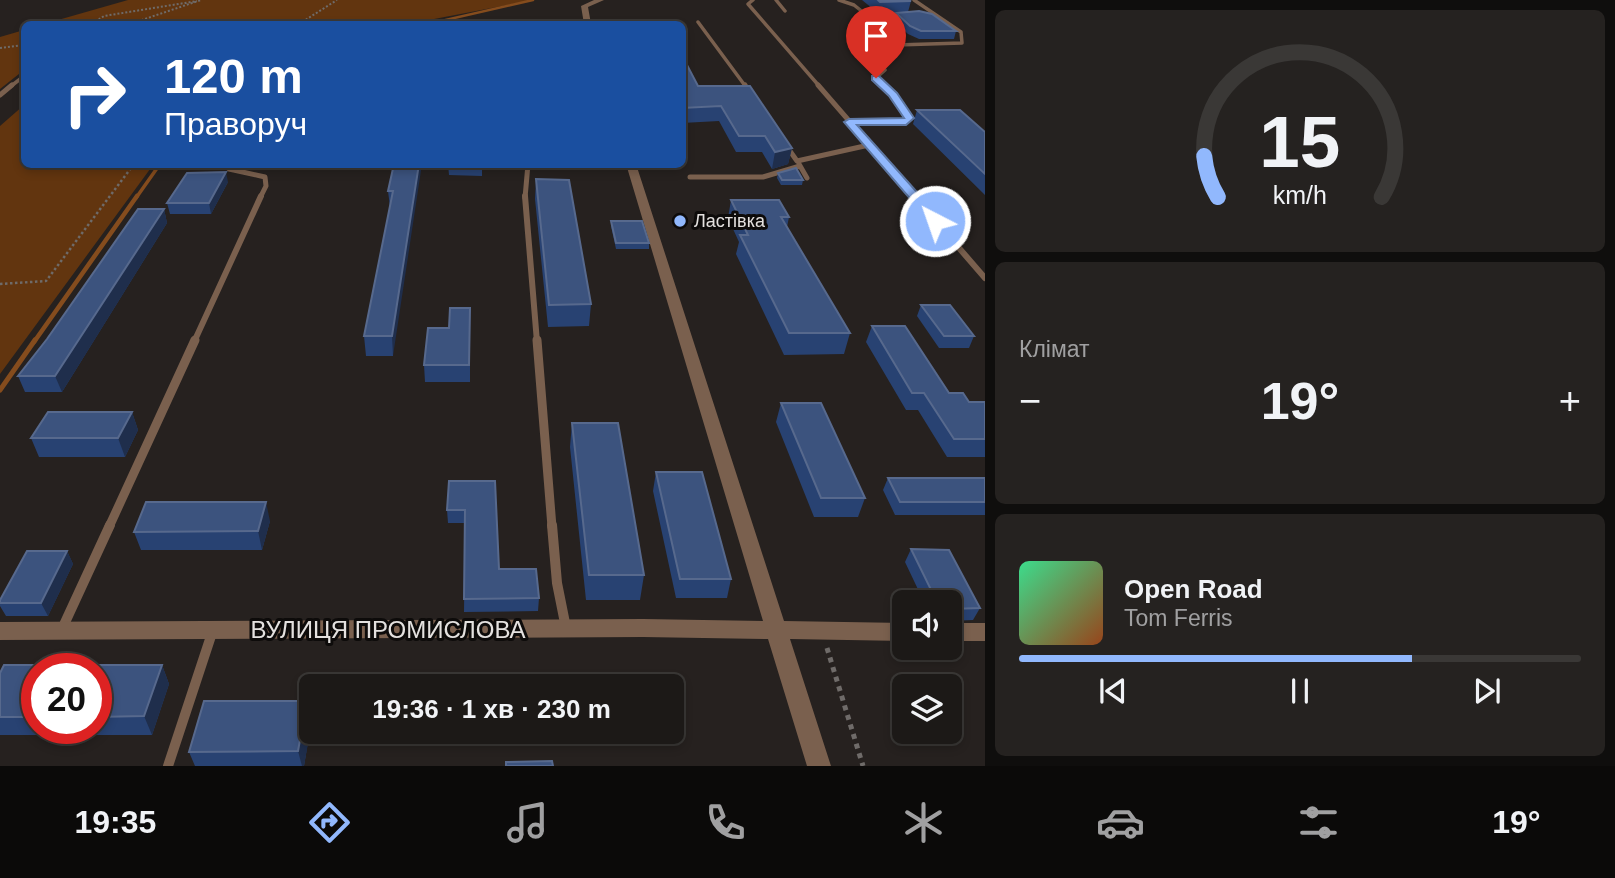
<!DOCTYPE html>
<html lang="uk">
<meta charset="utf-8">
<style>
body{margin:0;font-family:Arial,sans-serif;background:#252220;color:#f1f3f6;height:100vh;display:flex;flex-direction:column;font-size:26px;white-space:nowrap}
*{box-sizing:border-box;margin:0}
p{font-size:23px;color:#a0a0a1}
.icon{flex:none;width:38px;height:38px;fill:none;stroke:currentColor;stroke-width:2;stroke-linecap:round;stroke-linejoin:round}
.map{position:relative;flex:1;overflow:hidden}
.panel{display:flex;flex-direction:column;gap:10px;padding:10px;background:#0f0e0d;width:630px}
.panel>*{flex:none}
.guide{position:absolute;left:21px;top:21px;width:665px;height:147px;border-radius:10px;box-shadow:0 4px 10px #0003,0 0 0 2px #3a3836;background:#1a4fa0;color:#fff;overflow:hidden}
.fabs{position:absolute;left:892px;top:590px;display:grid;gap:14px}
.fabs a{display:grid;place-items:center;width:70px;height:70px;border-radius:10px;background:#1c1917;box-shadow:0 4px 10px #0003,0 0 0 2px #3a3836;font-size:35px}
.speed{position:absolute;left:21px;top:653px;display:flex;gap:14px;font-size:35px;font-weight:700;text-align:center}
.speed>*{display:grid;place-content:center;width:91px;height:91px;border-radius:50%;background:#1c1917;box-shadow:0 4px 10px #0003,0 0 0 2px #3a3836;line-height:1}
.speed .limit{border:10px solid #d22;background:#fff;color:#111}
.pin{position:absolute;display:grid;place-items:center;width:60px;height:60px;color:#fff;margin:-72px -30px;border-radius:50% 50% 50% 0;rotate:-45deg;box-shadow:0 0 7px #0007}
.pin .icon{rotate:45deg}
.me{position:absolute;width:77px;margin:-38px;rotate:319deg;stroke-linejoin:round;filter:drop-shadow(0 0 5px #0008)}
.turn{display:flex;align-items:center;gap:24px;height:147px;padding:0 28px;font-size:32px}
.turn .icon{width:91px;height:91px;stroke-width:2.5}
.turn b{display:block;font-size:49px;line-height:60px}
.big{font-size:52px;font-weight:800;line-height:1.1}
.panel .widget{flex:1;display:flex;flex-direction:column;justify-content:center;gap:10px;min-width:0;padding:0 24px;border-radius:10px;background:#252220}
.panel .dial{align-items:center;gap:0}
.dial svg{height:182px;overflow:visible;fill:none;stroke:#3a3836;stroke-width:7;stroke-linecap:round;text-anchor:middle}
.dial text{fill:#f1f3f6;stroke:none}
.song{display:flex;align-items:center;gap:21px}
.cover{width:84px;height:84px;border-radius:10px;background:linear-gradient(135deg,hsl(150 70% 55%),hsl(20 70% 35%))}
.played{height:7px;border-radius:4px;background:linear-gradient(90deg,#91b8fd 70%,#3a3836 70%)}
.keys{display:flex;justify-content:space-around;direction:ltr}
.heat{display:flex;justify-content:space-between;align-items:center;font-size:38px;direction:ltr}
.trip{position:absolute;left:299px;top:674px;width:385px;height:70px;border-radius:10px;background:#1c1917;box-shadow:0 4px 10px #0003,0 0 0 2px #3a3836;font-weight:800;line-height:70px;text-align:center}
.tabs{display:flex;height:112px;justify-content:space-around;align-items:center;background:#0b0a09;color:#a0a0a1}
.tabs .icon{width:49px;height:49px}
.tabs .current{color:#91b8fd}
.tabs b{font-size:32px;color:#f1f3f6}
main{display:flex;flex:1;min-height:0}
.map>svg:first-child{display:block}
.green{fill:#62350f}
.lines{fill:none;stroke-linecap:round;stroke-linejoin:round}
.stream-far3{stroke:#854c1d;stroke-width:2.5}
.stream-far2{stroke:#854c1d;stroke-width:3.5}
.stream-far1{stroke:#854c1d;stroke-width:4.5}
.stream{stroke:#854c1d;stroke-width:5}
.path-far2{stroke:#6f6b69;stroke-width:2;stroke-dasharray:2 2;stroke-linecap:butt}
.path-far1{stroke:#6f6b69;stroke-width:2.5;stroke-dasharray:2.5 2.5;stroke-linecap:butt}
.path{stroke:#6f6b69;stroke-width:5;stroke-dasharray:5 5;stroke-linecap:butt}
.service-far4{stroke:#7a604e;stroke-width:3.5}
.service-far3{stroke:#7a604e;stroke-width:5}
.service-far2{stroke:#7a604e;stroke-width:6}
.service-far1{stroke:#7a604e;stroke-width:9}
.service{stroke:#7a604e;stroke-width:10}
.minor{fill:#7a604e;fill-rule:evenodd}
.wall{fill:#284272;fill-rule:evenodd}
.shaded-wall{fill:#1f2e4c}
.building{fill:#3c537e;stroke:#57698d;stroke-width:2}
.route{fill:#91b8fd;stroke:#5e78a4;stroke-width:2}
.poi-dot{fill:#91b8fd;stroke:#0d0b0a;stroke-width:2.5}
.labels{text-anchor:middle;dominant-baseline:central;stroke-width:6;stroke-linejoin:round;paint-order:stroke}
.far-poi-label{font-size:18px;fill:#e4e1df;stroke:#0d0b0a;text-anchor:start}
.near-street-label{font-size:24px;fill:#e4e1df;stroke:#0d0b0a}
</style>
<main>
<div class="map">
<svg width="985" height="766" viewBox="0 0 985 766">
<rect width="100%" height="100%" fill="#26211f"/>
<path class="green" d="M128,0H533L408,24H44Z
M24,30V70L0,89V37Z
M24,105V164L153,165L0,374V126Z"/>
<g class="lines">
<path class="stream-far3" d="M428,24L533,0"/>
<path class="stream-far2" d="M136,198L160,164"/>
<path class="stream-far1" d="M34,342L137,196"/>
<path class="stream" d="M0,390L35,340"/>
<path class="path-far2" d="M92,24L104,16L197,1
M130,24L201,0
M299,24L337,0
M0,48L24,45"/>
<path class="path-far1" d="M0,284L46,281L134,164"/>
<path class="path" d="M827,648L863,766"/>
<path class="service-far4" d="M753,0L748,4L820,87
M776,0L785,11
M839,0L854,5L869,17L904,16
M882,17L904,35
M698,22L746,87
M10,87L24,76
M885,87L876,78L885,70L863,46L962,43L961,32L914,0"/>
<path class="service-far3" d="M745,85L750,93
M818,85L916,198
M0,95L12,85
M849,122H906L910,118L883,85
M785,144L797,161L869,145
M225,164L229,169L265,177L266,186L260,198
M799,164L807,178
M690,177H763L800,166
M525,198L528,164"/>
<path class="service-far2" d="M525,196L537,342
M914,196L985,278
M194,342L261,196"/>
<path class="service-far1" d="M537,340L552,527
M109,527L195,340"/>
<path class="service" d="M552,525L557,583L566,628
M62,629L110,525
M168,766L213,630"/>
<path class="minor" d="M594,0H604L588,7L591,24H584L581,6Z
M626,164H636L784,621L905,623V641L790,639L831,766H807L768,639L643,637L0,640V622L643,619L763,621Z
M950,623H985V641H950Z"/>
</g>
<path class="wall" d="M862,0H909L911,1L908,12L878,13Z
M896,13L956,31L954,39H919L908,34L894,21Z
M682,65L698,86L792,148L788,164L772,169L762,152H736L719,121L682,123Z
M917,110L985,132V195L913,124Z
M394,164L393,356H366L364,336L390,207L388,191Z
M448,164H482V176L449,175Z
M778,173L803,180L802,185H781L777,178Z
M536,179L591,304L589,326L548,327L535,199Z
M228,182L211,214H170L167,203Z
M731,200L789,217L787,227L850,333L844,354L784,355L736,254L739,242L728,218Z
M164,209L167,223L62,392H25L18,376L47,339Z
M611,221L649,243V249H616L611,226Z
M921,305L974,336L969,348H939L917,316Z
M470,308V382H425L424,365L449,328Z
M872,326L949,393L969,402H985V457H947L918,410H906L866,342Z
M781,403L865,498L858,517H814L776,422Z
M132,412L138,430L125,457H39L31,438Z
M572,423L644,575L640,600H586L570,447Z
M656,472L731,579L727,598H676L653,491Z
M888,478H985V515H895L883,490Z
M449,481L499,569L539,598L538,611L464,612L465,523H448L447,510Z
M270,521L262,550H141L134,532Z
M911,549L980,608L973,620L950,621V602H924L905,562Z
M67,551L73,564L48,616H6L0,606V600Z
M4,665H162L169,684L152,735H0V673ZM37,668H96V728H37Z
M312,718L304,766H195L189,752Z"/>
<path class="shaded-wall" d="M792,148L788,164L772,169L775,152Z
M419,164H422L393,356L392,336Z
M226,172L228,182L211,214L209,203Z
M164,209L167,223L62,392L55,376Z
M132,412L138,430L125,457L118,438Z
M266,502L270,521L262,550L258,531Z
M67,551L73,564L48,616L41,603Z
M162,665L169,684L152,735L144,716Z
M307,701L312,721L304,766H302L298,751Z"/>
<path class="building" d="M878,0H909L911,1L880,2Z
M919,11L932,14L956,31H921L910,26L896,13Z
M682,65H687L698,86H750L792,148L775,152L765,136H739L721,106L682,108Z
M917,110H960L985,132V174Z
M394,164H419L392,336H364L393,191H388Z
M796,168L803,180H782L778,173Z
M226,172L209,203H167L187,173Z
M536,179L569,180L591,304L549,305Z
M731,200H779L789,217H781L850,333H789L740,235H748Z
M138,209H164L55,376H18L47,339Z
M611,221H642L649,243H616Z
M921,305H950L974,336H944Z
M450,308H470L469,365H424L428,328H449Z
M872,326H905L949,393H963L969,402H985V439H954L924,393H912Z
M781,403H821L865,498H821Z
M48,412H132L118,438H31Z
M572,423H618L644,575H589Z
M656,472H702L731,579H680Z
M888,478H985V502H900Z
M449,481H495L499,569H536L539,598L464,599L465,510H447Z
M146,502H266L258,531L134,532Z
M911,549L949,550L980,608L950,609V602H937Z
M27,551H67L41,603H0V600Z
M4,665H162L144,716L96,717V668H37V717H0V673Z
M204,701H307L298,751L189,752Z
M552,761L553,766H506V762Z"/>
<path class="route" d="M872,76H879L897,93L914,118L906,125H857L940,218V223H931L844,122L849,119L904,118L889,96L872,80Z"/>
<circle class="poi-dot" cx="680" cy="221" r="7"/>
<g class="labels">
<g class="far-poi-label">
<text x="694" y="221">Ластівка</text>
</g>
<g class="near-street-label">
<text x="388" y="629">ВУЛИЦЯ ПРОМИСЛОВА</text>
</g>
</g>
</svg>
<div class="fabs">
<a><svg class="icon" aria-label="sound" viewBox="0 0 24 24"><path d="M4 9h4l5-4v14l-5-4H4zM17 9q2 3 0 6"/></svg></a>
<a><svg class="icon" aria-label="layers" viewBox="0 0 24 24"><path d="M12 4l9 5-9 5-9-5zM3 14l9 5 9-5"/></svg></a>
</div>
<div class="speed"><div class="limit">20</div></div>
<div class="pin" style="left:876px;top:78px;background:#d93025"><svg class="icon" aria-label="arrive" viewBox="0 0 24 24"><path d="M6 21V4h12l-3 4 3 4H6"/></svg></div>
<svg class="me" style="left:935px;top:221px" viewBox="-20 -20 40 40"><circle r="17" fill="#91b8fd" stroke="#fff" stroke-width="3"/><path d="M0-11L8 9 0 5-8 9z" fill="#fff"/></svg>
<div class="trip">19:36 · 1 хв · 230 m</div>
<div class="guide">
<div class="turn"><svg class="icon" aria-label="right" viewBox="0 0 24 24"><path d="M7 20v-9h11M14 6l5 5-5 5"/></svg><div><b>120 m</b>Праворуч</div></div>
</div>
</div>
<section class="panel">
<div class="widget dial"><svg viewBox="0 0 100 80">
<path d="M14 69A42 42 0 1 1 86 69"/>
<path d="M14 69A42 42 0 0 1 8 51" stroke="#91b8fd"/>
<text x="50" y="56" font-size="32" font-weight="700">15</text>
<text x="50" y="72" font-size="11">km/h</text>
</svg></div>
<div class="widget"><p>Клімат</p>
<div class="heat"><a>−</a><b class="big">19°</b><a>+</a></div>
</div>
<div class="widget">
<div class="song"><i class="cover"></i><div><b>Open Road</b><p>Tom Ferris</p></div></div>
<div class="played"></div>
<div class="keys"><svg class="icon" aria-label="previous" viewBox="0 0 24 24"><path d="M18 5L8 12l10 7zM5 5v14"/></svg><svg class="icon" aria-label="pause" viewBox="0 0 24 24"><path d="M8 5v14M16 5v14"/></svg><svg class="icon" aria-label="next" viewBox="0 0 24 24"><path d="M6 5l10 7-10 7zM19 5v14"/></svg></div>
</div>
</section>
</main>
<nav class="tabs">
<b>19:35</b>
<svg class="icon current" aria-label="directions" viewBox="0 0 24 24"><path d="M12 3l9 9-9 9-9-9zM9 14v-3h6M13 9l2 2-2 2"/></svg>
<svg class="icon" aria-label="music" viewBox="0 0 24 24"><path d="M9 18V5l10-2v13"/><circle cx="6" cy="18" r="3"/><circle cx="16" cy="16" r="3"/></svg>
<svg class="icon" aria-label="phone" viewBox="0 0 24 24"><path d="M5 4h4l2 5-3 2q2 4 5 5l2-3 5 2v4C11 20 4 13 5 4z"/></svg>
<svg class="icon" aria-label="climate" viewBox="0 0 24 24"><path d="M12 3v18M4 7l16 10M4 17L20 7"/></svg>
<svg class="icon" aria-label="car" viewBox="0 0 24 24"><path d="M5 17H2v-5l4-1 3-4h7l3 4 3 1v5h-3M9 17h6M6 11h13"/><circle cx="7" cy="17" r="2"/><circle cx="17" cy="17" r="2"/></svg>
<svg class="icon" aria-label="filters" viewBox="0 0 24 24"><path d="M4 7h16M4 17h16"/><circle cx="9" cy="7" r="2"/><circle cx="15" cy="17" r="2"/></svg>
<b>19°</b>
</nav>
